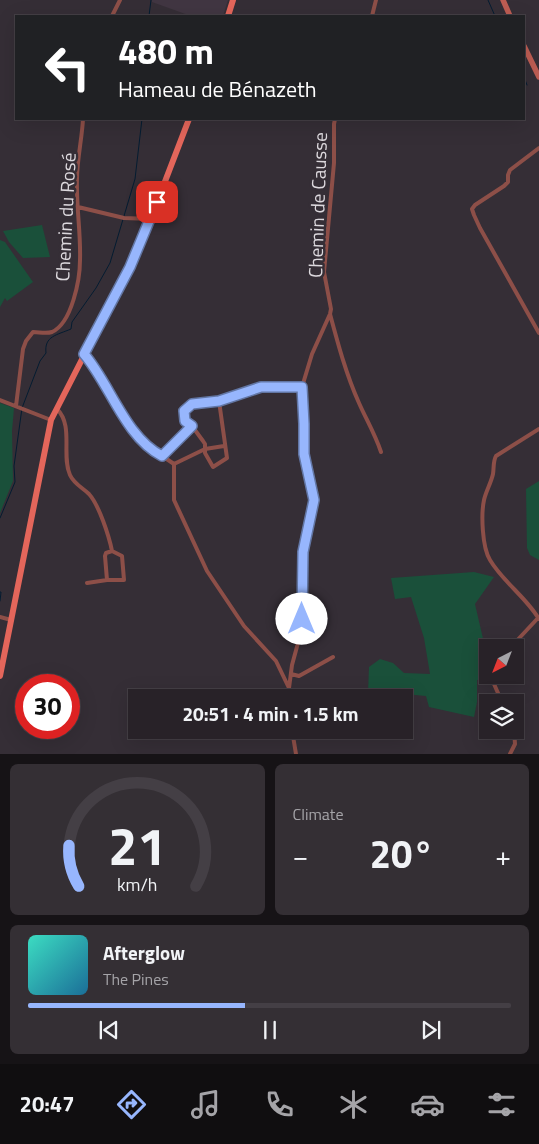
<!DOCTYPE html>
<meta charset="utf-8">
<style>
body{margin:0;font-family:"Titillium Web",sans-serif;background:#342f34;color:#f1f3f6;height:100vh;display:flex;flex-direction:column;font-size:19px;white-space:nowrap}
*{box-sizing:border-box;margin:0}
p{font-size:16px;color:#a5a4a8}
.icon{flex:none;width:28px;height:28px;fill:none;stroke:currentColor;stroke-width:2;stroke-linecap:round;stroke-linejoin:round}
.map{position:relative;height:754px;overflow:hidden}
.panel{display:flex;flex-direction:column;gap:10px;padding:10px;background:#161316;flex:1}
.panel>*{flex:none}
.top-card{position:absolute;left:15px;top:15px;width:510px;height:105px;border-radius:0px;box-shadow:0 5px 20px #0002,0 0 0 1px #443f45;background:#202124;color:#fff;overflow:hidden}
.needle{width:32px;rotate:222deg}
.tools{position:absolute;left:479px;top:639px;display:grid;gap:10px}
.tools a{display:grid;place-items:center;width:45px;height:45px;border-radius:0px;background:#282228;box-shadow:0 5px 20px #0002,0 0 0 1px #443f45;font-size:25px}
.speed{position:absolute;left:15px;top:674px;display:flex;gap:10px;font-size:25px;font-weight:700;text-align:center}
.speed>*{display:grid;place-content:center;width:65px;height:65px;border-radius:50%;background:#282228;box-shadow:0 5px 20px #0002,0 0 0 1px #443f45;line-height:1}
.speed .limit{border:8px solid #d22;background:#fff;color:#111}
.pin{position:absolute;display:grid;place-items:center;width:42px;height:42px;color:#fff;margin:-21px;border-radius:10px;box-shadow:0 2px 8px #0006}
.me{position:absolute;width:55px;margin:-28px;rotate:0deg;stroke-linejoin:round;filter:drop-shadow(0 0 4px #0008)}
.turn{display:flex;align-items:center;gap:18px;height:105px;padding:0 20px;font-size:22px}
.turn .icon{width:65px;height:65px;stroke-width:2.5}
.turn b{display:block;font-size:35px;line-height:42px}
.big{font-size:38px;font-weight:700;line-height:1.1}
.panel .widget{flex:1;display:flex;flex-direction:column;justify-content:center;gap:8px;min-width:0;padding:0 18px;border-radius:8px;background:#342f34}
.panel .dial{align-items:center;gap:0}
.dial svg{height:130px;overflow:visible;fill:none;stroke:#443f45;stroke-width:7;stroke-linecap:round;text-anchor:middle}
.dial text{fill:#f1f3f6;stroke:none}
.song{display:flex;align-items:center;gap:15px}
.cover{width:60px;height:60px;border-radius:8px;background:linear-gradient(135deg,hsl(170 70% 55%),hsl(200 70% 35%))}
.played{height:5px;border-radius:2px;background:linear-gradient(90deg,#97b6fd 45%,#443f45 45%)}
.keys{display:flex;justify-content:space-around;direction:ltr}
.heat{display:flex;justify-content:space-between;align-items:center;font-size:28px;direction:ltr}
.panel .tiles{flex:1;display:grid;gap:10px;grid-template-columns:1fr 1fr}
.widget:last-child{grid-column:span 2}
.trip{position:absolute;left:128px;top:689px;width:285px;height:50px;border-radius:0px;background:#282228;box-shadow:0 5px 20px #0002,0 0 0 1px #443f45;font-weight:700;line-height:50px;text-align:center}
.menu{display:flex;height:80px;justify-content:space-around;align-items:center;background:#100e10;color:#a5a4a8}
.menu .icon{width:35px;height:35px}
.menu .on{color:#97b6fd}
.menu b{font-size:22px;color:#f1f3f6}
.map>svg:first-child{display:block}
.built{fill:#413642}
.green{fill:#1a503a}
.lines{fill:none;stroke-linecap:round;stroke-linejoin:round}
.stream{stroke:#041c31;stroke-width:1}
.street{stroke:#8d4f48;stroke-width:4}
.secondary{stroke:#be5d53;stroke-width:5.5}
.primary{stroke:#e4665b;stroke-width:6}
.route-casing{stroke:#6276a4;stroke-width:12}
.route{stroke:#97b6fd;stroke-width:9}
.labels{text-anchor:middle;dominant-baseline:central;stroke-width:5;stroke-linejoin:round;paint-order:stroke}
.street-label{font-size:19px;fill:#dcd8dd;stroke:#352e36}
</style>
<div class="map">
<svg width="539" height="754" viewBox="0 0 539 754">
<rect width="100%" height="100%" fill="#352e36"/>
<path class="built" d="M152,0H228L223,16H191L152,2Z"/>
<path class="green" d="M42,225L50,257L23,258L9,242L3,231Z
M0,240L5,242L33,282L7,301L5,298L0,307Z
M0,403L14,408L12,431L13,481L0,513Z
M539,481V560L530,555L527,548L526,489Z
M474,572L494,577L475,604L487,656L488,675H498L497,679L477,680V702L474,717L429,707L426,696L383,692L368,693L369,667L380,659L393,663L404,673L430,674L424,638L411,597L395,599L391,578Z"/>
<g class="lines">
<path class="stream" d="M488,0L495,16
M149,16L151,0
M524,77L527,85
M0,518L15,482L14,466L22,408L40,361L46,353C44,336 57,335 71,329L72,322L96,288L110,263L135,179L142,119
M0,592H1L0,601"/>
<path class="street" d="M112,16L120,0
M372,16L376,0
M539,148L510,170L508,175V182L504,186L475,205L472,209L474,215L480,228L539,333
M78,207L124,218L151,219
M330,314C338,344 346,374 359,403C366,419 375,434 381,452
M84,354L121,412L146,445L174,464V500L207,571L244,626L276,661L289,688L290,698
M0,400L51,420
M219,401L227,458L213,467L205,453V444L203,441L192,426L185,421L184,411L192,404L219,401L261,387H302
M16,406L23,349L26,341L33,332C39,332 46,334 52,332C72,323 80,279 80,260C81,233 76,206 77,179C77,159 82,139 83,119
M57,409C74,426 61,455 70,475C74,484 83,488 89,494C99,505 109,536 112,551
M539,429L496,456C493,461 494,468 493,474C491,483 486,491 484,500C481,514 482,547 490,560C503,582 526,597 539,619
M162,456L192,426
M174,464L205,449L224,446
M107,580L105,556L106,553L112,551
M87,583L107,580H124L122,556L112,551
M0,617L11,620
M510,648L538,618
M291,674L299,676L333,657
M490,675L502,702
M289,688L292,665L301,632L303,552L314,500L304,454V424L302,387L312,354L330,314L331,309L324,272L334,163V124L335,119
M292,730L296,754
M510,754L515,744L514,730"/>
<path class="secondary" d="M503,0L510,16
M524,46L539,77"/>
<path class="primary" d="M228,16L233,0
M0,676L51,420L141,244L189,119"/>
</g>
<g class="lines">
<defs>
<path id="route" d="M157,202L130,267L84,354C110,384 125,437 162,456L192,426L185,421L184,411L192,404L219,401L261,387H302L304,424V454L314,500L303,552L302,619"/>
</defs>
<use href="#route" class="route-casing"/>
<use href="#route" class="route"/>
</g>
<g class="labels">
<g class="street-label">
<text transform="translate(317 205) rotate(-88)">Chemin de Causse</text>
<text transform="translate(65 217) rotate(-87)">Chemin du Rosé</text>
</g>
</g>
</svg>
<div class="tools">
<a><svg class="needle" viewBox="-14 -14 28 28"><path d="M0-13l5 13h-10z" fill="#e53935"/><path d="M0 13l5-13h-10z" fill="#a5a4a8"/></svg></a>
<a><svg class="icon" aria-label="layers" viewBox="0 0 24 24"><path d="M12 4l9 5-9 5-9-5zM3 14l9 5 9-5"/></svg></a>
</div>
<div class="speed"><div class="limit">30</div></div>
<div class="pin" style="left:157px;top:202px;background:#d93025"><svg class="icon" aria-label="arrive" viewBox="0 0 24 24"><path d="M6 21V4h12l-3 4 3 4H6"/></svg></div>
<svg class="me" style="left:302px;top:619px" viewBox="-20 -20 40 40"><circle r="19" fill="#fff"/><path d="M0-13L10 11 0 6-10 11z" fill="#97b6fd"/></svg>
<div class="trip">20:51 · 4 min · 1.5 km</div>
<div class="top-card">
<div class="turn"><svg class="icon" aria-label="left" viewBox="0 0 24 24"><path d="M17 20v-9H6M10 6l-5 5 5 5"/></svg><div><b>480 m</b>Hameau de Bénazeth</div></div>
</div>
</div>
<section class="panel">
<div class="tiles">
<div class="widget dial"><svg viewBox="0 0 100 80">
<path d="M14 69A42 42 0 1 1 86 69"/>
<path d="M14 69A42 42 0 0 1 8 44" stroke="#97b6fd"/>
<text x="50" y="56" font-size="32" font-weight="700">21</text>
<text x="50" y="72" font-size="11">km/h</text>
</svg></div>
<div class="widget"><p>Climate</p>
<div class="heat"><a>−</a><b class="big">20°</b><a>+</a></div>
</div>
<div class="widget">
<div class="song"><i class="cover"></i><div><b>Afterglow</b><p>The Pines</p></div></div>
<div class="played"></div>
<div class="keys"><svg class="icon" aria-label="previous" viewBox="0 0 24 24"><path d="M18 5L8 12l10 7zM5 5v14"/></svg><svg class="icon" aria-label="pause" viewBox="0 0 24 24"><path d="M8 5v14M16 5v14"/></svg><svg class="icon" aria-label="next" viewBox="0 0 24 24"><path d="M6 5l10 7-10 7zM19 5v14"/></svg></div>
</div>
</div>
</section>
<nav class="menu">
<b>20:47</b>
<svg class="icon on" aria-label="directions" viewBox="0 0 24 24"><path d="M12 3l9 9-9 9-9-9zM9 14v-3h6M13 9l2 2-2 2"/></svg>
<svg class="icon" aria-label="music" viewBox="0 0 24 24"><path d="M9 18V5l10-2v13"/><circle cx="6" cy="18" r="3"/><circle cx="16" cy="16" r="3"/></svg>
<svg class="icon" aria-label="phone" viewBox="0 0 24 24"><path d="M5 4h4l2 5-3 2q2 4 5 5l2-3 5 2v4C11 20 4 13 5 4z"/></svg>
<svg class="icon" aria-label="climate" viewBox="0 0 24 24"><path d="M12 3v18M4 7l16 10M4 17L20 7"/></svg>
<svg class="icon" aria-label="car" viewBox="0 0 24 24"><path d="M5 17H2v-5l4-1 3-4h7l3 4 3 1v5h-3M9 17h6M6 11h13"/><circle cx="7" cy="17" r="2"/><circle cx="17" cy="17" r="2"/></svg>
<svg class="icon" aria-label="filters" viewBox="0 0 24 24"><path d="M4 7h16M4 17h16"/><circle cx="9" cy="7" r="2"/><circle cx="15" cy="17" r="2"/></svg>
</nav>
